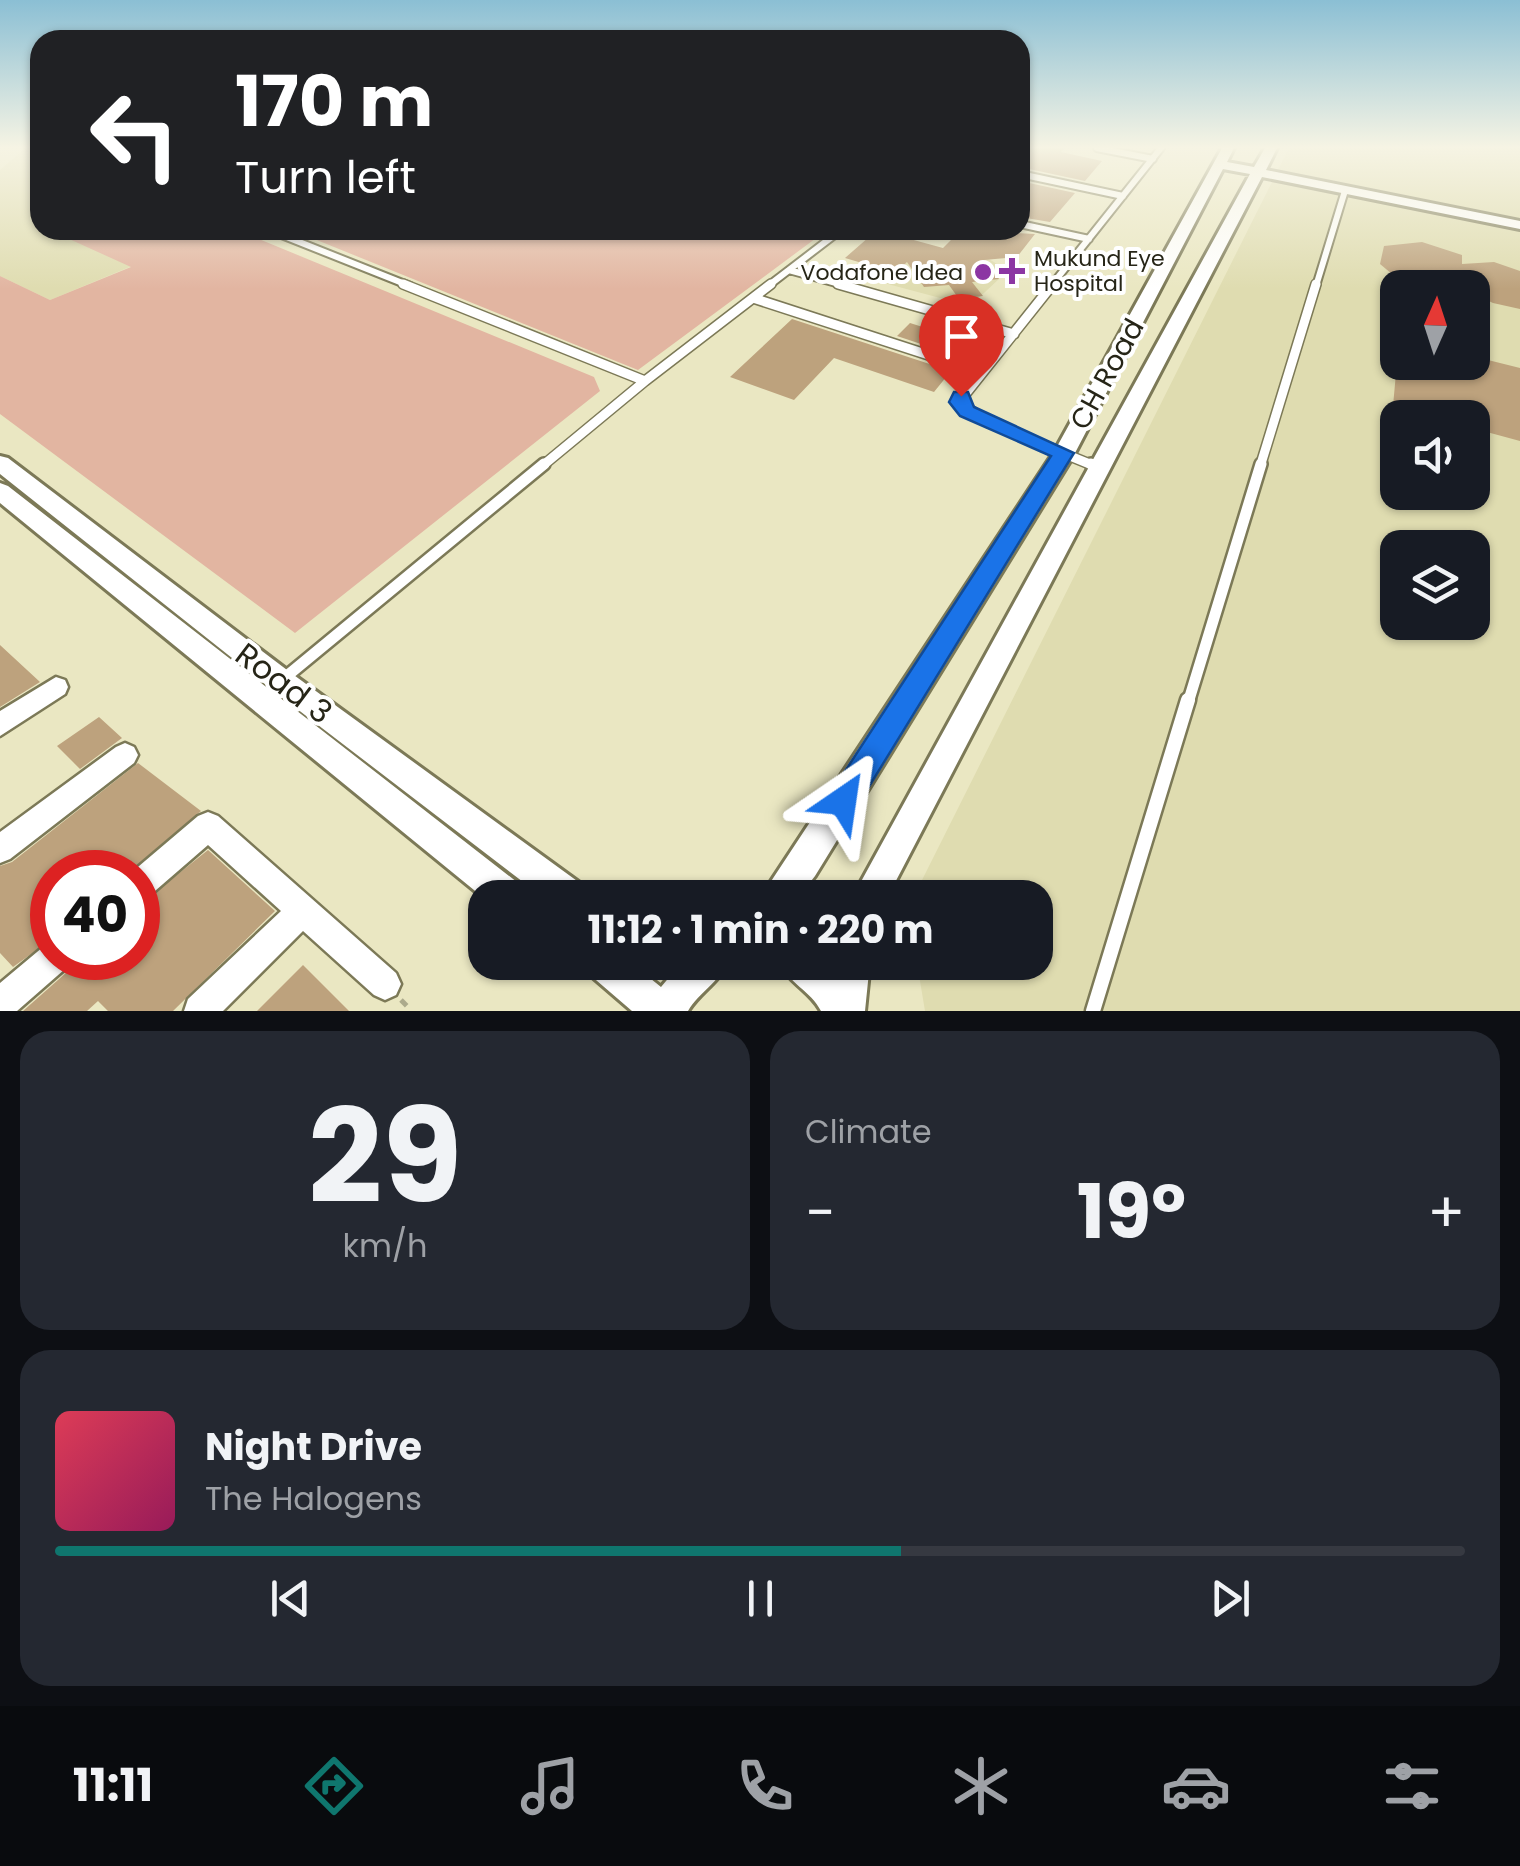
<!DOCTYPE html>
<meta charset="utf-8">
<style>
body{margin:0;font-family:Poppins,sans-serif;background:#242831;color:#f1f3f6;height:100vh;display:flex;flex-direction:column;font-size:38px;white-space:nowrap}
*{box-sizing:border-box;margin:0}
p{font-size:32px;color:#9ea1a6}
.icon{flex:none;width:55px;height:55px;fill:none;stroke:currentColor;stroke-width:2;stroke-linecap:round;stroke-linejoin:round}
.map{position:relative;height:1011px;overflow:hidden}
.side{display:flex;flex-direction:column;gap:20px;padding:20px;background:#0d0f14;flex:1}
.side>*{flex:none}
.top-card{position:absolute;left:30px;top:30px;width:1000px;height:210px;border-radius:30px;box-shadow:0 2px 8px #0004;background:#202124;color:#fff;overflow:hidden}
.needle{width:65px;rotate:3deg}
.tools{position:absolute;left:1380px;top:270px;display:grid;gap:20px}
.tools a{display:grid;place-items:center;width:110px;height:110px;border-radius:20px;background:#171b24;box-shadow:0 2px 8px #0004;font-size:50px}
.speed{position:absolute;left:30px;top:850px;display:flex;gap:20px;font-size:50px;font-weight:700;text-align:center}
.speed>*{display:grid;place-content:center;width:130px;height:130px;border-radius:50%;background:#171b24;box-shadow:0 2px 8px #0004;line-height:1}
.speed .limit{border:15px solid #d22;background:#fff;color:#111}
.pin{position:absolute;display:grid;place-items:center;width:85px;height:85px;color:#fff;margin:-102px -42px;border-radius:50% 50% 50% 0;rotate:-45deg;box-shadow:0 0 10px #0007}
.pin .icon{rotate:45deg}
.me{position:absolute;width:110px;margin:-55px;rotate:32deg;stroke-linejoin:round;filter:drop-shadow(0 0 8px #0008)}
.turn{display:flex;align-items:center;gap:35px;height:210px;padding:0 40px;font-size:45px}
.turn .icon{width:130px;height:130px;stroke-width:2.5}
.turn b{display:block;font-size:70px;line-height:85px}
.big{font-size:75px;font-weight:700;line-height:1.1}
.side .tile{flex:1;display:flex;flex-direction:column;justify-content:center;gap:15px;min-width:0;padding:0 35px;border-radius:30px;background:#242831}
.side .dial{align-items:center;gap:0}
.dial b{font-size:130px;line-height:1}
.song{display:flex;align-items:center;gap:30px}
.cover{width:120px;height:120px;border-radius:15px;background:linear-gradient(135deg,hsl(350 70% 55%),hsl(330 70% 35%))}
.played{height:10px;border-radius:5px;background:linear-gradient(90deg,#0f766e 60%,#363941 60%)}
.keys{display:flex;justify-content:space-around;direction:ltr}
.heat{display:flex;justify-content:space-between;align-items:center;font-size:55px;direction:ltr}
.side .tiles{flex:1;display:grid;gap:20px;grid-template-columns:1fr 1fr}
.tile:last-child{grid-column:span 2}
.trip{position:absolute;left:468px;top:880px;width:585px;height:100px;border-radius:30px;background:#171b24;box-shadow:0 2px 8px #0004;font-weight:700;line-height:100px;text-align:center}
.tabs{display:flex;height:160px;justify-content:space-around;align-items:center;background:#090b0e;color:#9ea1a6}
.tabs .icon{width:70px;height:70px}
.tabs .on{color:#0f766e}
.tabs b{font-size:45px;color:#f1f3f6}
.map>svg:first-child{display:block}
.built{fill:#dfdcb0;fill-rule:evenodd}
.green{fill:#e2b5a1}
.building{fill:#bda27d}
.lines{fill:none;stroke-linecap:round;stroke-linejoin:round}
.service-far3-casing{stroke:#7c7957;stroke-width:10}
.service-far2-casing{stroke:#7c7957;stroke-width:12}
.service-far1-casing{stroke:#7c7957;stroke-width:16}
.service-casing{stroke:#7c7957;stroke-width:19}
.minor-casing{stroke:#7c7957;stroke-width:5}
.tertiary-casing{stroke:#7c7957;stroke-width:6}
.path{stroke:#acaa8c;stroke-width:5;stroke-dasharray:8 11;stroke-linecap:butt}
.service-far3{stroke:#fff;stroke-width:6}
.service-far2{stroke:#fff;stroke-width:9}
.service-far1{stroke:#fff;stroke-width:11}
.service{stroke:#fff;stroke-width:14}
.minor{fill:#fff;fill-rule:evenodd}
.tertiary{fill:#fff;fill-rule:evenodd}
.route{fill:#1a73e8;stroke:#114b97;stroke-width:2.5}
.poi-dot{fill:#8c36a3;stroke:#fff;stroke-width:4}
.labels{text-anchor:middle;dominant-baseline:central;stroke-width:8;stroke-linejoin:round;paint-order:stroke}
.far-poi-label{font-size:22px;fill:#262517;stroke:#fff;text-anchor:start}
.street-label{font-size:28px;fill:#262517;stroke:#fff}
.near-street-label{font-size:32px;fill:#262517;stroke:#fff}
</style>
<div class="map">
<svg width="1520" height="1011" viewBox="0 0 1520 1011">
<rect width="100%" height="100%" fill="#eae7c2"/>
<path class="built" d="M25,148L40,153V230H65L58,232L132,266L50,300L0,276V170Z
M1289,148H1520V1011H925L917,963L1035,962V898L918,897V888ZM1398,288H1472V362H1398ZM1398,418H1472V492H1398ZM1398,548H1472V622H1398Z
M983,255L1003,268L999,279L970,306L884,283L914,256Z"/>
<path class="green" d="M65,230H237L594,377L600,391L295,633L0,414V276L50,300L131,267L56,233Z
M292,230H827L638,370Z"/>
<path class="building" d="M1020,148H1065L1061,152L1102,161L1085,181L1020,167Z
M1020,181L1075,193L1050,222L1020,217Z
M877,230L943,248L961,230L1035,234L1017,257L984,260L999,279L972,282L983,296L959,299L949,285L924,287L907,262L896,273L845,258Z
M1422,242L1462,255V264L1494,262L1520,271V309L1493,303L1472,293V288H1450L1392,274L1380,264L1384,246Z
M792,319L951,371L934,392L834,358L794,400L730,377Z
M910,323L951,336L939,350L897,336Z
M1472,356L1520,368V441L1472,428V418H1436L1393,406L1397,362H1472Z
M0,645L40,682L0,707Z
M99,717L122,738L80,769L57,746Z
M138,763L201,811L129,872H52V939L13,967L0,953V866L12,862Z
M208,850L275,911L173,1011H108L98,1001L87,1011H23L67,972L72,958H138V906Z
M303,965L349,1011H257Z"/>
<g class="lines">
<defs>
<path id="service-far3" d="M1097,148L1153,159
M1020,174L1123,196
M1020,224L1089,239
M269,230L410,286
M789,270L847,286
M768,286L841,230
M1051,286L1161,148
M1316,286L1344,194"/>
<path id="service-far2" d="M403,284L645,381L541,467
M838,284L1014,334
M1053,284L959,402L989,423L1097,467
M753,298L981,372
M645,381L771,284
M1260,467L1316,284"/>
<path id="service-far1" d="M1091,464L1100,468
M282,680L544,464
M1188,703L1261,464"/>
<path id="service" d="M1093,1011L1188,700"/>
<path id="minor" d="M56,677L65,680L68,687L65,694L0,736V711Z
M125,743L134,747L138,755L134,763L10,859L0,863V832L116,747Z
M208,812L218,816L396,973L401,984L396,995L385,1000L374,995L303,931L223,1011H184L188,999L281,911L208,845L148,897L138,902V872H132L198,816Z
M52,943V958H69L65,969L17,1011H0V983L43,947Z"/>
<path id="tertiary" d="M1222,148H1234L1227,162L1254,167L1265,148H1277L1266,170L1520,221V229L1262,177L887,898H852L1250,174L1223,169L1075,453L815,876L798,898H760L1054,452Z
M0,456L8,458L291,673L584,886L589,898H544L271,689L0,474Z
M0,483L8,486L522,886L527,898L485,899L0,503Z
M584,962H630L661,987L682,962H727C719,983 699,992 688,1011H632L589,974Z
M780,962H825L833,969L834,962H870L865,1011H821C811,991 788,983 780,962Z"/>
</defs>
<use href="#service-far3" class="service-far3-casing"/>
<use href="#service-far2" class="service-far2-casing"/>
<use href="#service-far1" class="service-far1-casing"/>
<use href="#service" class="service-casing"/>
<use href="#minor" class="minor-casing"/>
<use href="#tertiary" class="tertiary-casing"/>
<path class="path" d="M401,1000L412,1011"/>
<use href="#service-far3" class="service-far3"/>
<use href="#service-far2" class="service-far2"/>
<use href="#service-far1" class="service-far1"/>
<use href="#service" class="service"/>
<use href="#minor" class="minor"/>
<use href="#tertiary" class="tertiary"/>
</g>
<linearGradient id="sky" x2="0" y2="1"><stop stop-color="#8bbfd4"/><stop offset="0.51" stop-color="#f6f4e4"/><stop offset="1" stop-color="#f6f4e4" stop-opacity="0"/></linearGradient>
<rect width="1520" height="289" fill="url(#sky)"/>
<path class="route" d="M954,392H968L974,407L1074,453L854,811L843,816L832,811L827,801L832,791L1051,456L960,416L949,402Z"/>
<g class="poi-dot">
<path d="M1007 256h10v10h10v10h-10v10h-10v-10h-10v-10h10z"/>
<circle cx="983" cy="272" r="10"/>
</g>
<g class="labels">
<g class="far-poi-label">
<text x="1034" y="258">Mukund Eye<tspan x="1034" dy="25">Hospital</tspan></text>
<text x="963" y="272" text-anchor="end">Vodafone Idea</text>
</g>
<g class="street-label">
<text transform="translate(1107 374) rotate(-61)">CH Road</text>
</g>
<g class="near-street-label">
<text transform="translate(284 683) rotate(37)">Road 3</text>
</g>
</g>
</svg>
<div class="tools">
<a><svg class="needle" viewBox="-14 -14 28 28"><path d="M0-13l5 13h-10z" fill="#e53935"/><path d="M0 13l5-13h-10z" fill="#9ea1a6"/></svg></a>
<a><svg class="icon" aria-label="sound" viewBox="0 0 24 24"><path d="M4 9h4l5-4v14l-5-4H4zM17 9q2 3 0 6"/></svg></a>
<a><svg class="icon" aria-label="layers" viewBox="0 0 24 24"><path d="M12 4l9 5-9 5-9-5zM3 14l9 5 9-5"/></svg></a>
</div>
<div class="speed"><div class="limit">40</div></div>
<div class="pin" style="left:961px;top:396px;background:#d93025"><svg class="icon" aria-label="arrive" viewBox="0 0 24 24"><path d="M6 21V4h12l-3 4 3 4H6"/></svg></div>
<svg class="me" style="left:843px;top:801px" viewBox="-20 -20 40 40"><path d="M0-17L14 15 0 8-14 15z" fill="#1a73e8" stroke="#fff" stroke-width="4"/></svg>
<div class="trip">11:12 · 1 min · 220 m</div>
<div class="top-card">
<div class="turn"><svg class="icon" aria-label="left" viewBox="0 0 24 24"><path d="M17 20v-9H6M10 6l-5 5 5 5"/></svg><div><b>170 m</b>Turn left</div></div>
</div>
</div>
<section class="side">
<div class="tiles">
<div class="tile dial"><b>29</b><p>km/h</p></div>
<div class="tile"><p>Climate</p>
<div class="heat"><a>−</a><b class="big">19°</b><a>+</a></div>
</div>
<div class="tile">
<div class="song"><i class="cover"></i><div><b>Night Drive</b><p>The Halogens</p></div></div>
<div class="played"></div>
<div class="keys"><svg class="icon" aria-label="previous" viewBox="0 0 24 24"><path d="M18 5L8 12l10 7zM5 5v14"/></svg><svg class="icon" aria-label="pause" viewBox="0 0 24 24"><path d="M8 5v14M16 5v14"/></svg><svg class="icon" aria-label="next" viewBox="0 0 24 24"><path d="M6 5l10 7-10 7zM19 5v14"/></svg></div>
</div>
</div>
</section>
<nav class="tabs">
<b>11:11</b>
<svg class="icon on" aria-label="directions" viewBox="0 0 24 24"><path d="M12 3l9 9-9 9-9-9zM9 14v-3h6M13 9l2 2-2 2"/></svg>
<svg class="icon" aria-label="music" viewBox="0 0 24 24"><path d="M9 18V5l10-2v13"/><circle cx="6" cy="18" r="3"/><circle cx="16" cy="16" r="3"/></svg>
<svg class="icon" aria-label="phone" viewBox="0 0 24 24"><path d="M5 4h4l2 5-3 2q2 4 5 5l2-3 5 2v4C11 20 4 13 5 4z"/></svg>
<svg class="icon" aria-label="climate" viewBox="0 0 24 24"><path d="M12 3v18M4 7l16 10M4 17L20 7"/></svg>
<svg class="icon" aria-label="car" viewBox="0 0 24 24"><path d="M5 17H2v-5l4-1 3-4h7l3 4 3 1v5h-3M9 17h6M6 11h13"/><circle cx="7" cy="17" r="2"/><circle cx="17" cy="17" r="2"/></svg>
<svg class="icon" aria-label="filters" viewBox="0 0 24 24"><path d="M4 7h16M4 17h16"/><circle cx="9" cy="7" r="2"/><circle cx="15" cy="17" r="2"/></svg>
</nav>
